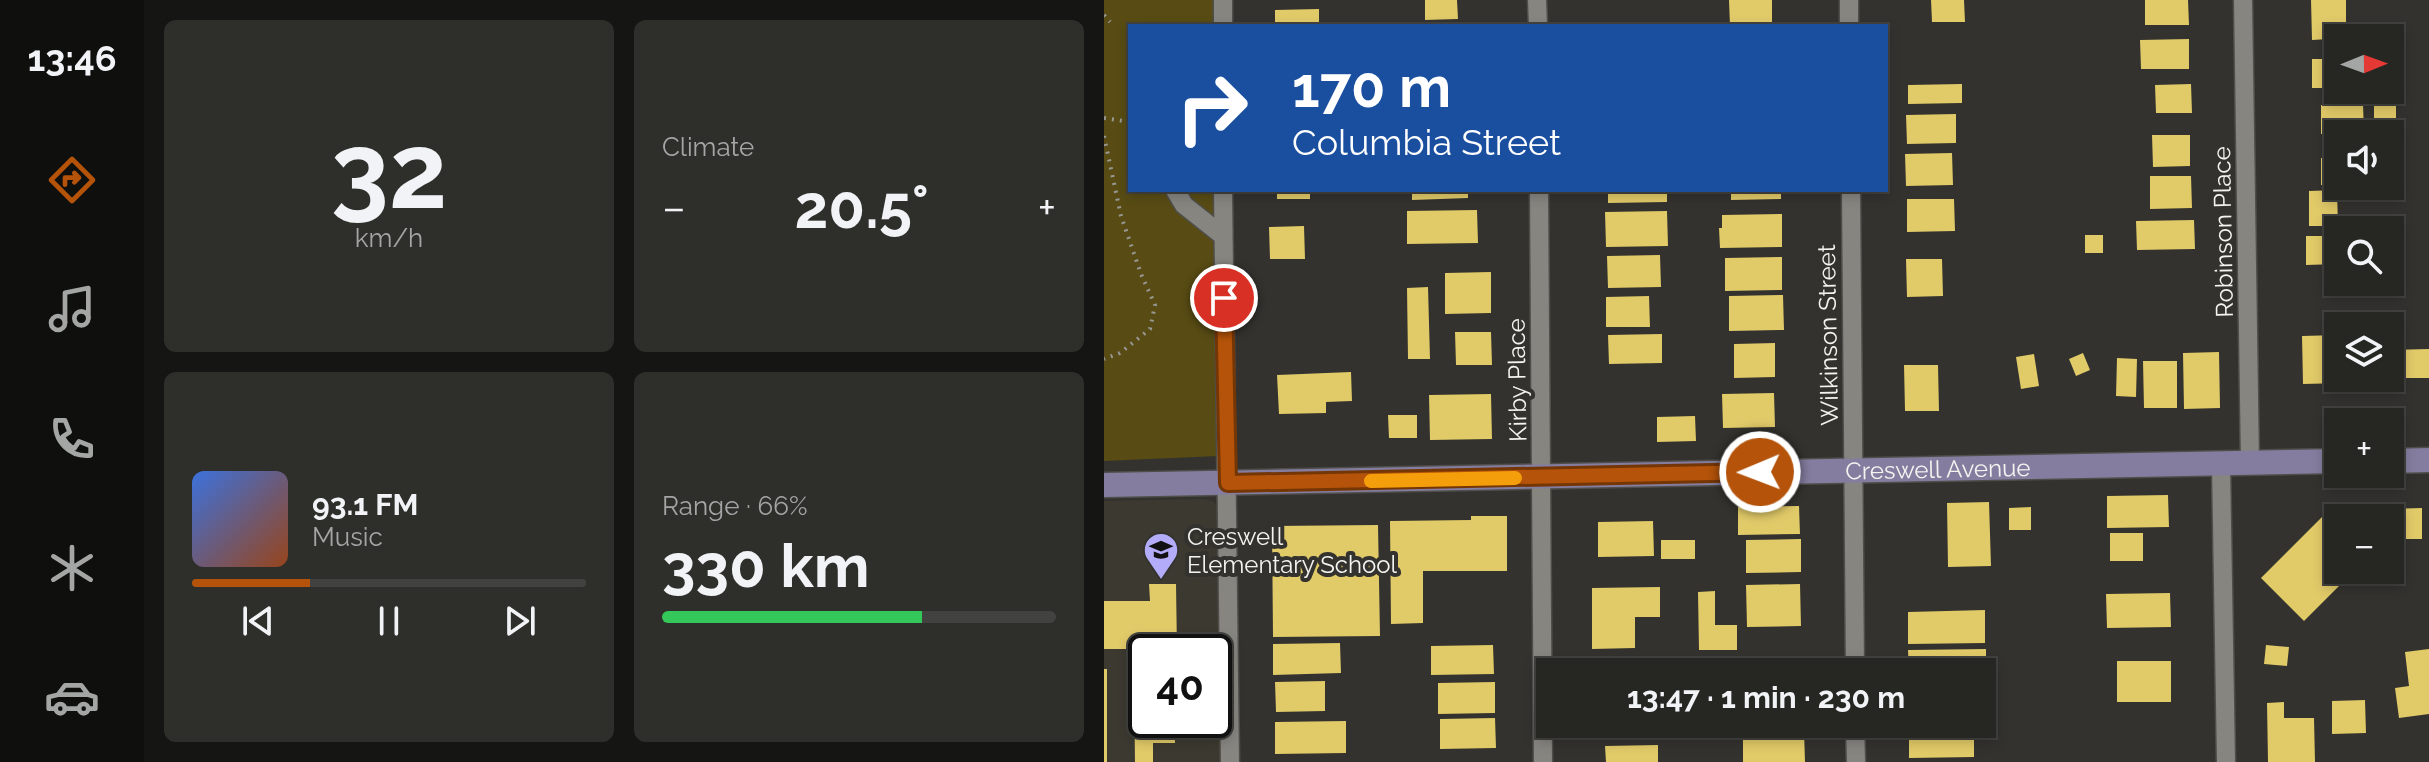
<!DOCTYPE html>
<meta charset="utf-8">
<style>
body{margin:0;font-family:Raleway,sans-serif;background:#2e2e2a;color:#f1f3f6;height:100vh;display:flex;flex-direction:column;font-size:30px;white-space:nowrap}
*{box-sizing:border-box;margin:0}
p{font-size:26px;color:#a4a5a5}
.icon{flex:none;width:44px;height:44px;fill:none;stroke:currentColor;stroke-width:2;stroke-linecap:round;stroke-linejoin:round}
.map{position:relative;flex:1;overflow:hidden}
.side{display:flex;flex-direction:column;gap:20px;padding:20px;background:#151513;width:960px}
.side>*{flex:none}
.banner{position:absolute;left:24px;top:24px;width:760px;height:168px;border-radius:0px;box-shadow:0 4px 12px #0003,0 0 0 2px #424340;background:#1a4fa0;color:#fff;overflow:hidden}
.needle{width:52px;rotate:89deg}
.buttons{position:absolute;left:1220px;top:24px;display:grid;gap:16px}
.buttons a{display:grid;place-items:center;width:80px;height:80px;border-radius:0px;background:#262622;box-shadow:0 4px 12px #0003,0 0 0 2px #424340;font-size:40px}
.speed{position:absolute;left:24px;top:634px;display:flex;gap:16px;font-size:40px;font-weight:700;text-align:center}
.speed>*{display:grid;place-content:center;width:104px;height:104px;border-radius:50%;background:#262622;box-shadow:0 4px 12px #0003,0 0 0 2px #424340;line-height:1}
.speed .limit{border:4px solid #111;border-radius:12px;background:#fff;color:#111}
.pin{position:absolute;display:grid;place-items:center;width:68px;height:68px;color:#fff;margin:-34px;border:4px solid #fff;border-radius:50%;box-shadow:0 2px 8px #0007}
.me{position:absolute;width:88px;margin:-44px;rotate:269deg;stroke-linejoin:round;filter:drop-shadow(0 0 6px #0008)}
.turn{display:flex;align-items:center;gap:28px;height:168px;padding:0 32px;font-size:36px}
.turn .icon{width:104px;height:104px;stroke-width:2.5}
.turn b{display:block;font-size:56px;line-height:68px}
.big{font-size:60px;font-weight:700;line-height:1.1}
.side .tile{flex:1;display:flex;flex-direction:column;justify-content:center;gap:12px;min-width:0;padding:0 28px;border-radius:12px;background:#2e2e2a}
.side .dial{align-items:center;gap:0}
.dial b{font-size:104px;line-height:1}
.song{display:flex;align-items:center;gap:24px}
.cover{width:96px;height:96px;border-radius:12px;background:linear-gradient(135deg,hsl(220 70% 55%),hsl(20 70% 35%))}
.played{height:8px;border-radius:4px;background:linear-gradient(90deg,#b45309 30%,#424340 30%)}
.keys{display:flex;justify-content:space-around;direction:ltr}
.heat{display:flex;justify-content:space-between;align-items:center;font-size:44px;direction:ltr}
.charge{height:12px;border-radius:6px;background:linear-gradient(90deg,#34c759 66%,#424340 0)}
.side .tiles{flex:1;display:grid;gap:20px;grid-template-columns:repeat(2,1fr)}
.trip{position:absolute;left:432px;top:658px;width:460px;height:80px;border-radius:0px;background:#262622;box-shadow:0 4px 12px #0003,0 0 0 2px #424340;font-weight:700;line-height:80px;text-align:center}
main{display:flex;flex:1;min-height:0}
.tab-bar{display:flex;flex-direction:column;width:144px;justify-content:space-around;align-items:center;background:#0f0f0e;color:#a4a5a5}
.tab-bar .icon{width:56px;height:56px}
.tab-bar .selected{color:#b45309}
.tab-bar b{font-size:36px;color:#f1f3f6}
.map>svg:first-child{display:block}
.built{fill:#3c3a30;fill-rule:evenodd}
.green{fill:#584c14}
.building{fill:#e1ca68}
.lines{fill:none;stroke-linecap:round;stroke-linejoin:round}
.street-casing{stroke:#4f4e4a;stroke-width:21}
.secondary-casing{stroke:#4f4e4a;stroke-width:27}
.path{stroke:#979793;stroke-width:4;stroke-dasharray:2 6;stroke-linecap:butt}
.street{stroke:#868580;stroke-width:18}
.secondary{stroke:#847d9f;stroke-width:24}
.route-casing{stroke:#753606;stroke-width:20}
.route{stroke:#b45309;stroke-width:14}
.slow{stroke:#f59e0b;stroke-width:14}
.labels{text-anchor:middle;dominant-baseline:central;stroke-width:8;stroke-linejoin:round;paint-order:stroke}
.street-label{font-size:24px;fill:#f3f3f0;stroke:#33322e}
.poi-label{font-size:24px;fill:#f3f3f0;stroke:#33322e;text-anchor:start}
</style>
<main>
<nav class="tab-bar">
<b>13:46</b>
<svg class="icon selected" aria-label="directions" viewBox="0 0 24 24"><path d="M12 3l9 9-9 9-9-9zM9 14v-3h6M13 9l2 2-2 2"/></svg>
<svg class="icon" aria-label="music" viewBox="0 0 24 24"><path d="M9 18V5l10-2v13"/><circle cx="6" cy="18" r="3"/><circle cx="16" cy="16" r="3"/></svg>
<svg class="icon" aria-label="phone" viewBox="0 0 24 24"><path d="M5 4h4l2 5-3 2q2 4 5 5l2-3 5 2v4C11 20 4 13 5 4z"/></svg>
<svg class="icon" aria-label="climate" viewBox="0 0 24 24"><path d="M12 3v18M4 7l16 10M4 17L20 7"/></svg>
<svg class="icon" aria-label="car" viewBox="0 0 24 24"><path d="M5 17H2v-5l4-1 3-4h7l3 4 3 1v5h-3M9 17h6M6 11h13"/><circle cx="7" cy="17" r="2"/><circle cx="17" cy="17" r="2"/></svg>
</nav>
<section class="side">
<div class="tiles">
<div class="tile dial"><b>32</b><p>km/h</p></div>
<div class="tile"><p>Climate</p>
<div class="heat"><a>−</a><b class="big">20.5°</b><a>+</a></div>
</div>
<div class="tile">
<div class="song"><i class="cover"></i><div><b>93.1 FM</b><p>Music</p></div></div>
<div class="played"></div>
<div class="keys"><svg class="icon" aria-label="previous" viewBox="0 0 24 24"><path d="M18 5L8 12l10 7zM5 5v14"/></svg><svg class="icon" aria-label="pause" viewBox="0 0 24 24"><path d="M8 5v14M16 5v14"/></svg><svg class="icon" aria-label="next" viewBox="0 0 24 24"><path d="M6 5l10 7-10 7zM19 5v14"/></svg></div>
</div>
<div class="tile"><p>Range · 66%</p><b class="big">330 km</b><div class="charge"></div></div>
</div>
</section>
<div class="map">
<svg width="1325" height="762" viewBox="0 0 1325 762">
<rect width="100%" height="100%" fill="#33322e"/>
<path class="built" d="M100,499L110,502L114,510L116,762H0V501ZM42,652H110V720H42Z"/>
<path class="green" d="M0,0H111L112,26H26V190H113L114,456L0,461Z"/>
<path class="building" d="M321,0H353L354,19L321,20Z
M625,0H668V26H626Z
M827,0H860L861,22H828Z
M1041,0H1084L1085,25H1041Z
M1207,0H1242V38L1208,40Z
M215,9V26H171V10Z
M1085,39V69H1037L1036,40Z
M1208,59H1234V88H1208Z
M858,84V103L804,104V85Z
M1087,84L1088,113H1052L1051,85Z
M1292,93V123H1270V94Z
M1259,104L1260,133L1217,134V105Z
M852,114V143L803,144L802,115Z
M1048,135H1086V166L1049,167Z
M848,153L849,185L802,186L801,154Z
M1234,157V185H1217V158Z
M1046,176H1087L1088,208L1046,209Z
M173,190H206V199H173Z
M308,190H364V198L308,200Z
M504,190H563V202L504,203Z
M627,190H677V199L627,200Z
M1233,190L1234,226H1205V191Z
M803,199H850L851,231L803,232Z
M373,210L374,243L303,244V211Z
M563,211L564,246L502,247L501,212Z
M678,214V247L616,248L615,228H618V215Z
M1090,220L1091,249L1033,250L1032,221Z
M200,226L201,259H166L165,227Z
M981,235H999V253H981Z
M1202,236H1234V264L1202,265Z
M556,255L557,287L504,288L503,256Z
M678,257V290L621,291V258Z
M802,259H838L839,296L803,297Z
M387,272V313L341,314V273Z
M324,287L326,359H304L303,288Z
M679,295L680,330L625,331V296Z
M545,296L546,327H502V297Z
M351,332H387L388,365H352Z
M558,334V363L505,364L504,335Z
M1234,335V378H1239V383L1199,384L1198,336Z
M671,343V377L630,378V344Z
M1325,349V378H1286V350Z
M1115,352L1116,408L1080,409L1079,353Z
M979,353L986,370L972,376L965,359Z
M930,354L935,386L917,389L912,357Z
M1013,358L1033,359L1032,397L1012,396Z
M1039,361H1073V408H1040Z
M800,365H834L835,411H801Z
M247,372L248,401L222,402V413L175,414L173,375Z
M670,393L671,427L619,428L618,394Z
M387,394L388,439L326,440L325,395Z
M284,415H313V438H285Z
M591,416L592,441L553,442V417Z
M1064,495L1065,527L1003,528V496Z
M885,502L887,566L844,567L843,503Z
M695,506L696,534L634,535V507Z
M927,507V530H905V508Z
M1228,507L1240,518H1234V570H1251L1200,621L1157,578Z
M1318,508V539H1286V518H1283L1282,509Z
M367,516H403V571H319V623L287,624L286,521L367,520Z
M549,521L550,556L494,557V522Z
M274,525L276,636L169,637L168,526Z
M1006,533H1039V561H1006Z
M697,539V572L642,573V540Z
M557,540H591V559H557Z
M45,584H72L73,652H42V720H70L71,743H49V762H31L30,684H35V649H0V601H46Z
M696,584L697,626L643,627L642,585Z
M556,587V617H531V648L488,649V588Z
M611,591V625H633V650H595L594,592Z
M1066,593L1067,627L1003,628L1002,594Z
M881,610V643L804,644V612Z
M236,643L237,673L169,675V644Z
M389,645L390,674L327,675V646Z
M1162,645L1185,647L1183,666L1160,664Z
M882,649V681H878V672H805L804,650Z
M1325,649V714L1295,718L1291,688L1305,686L1301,652Z
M545,660L546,672H505V661Z
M1013,661H1067V702H1013Z
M692,664V672H632V665Z
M0,669H3V762H0Z
M221,681V711L172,712L171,682Z
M391,682V713L334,714V683Z
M1261,700L1262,733L1228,734V701Z
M1180,702V718H1210L1211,762H1164L1163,703Z
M391,718L392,748L336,749V719Z
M242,721V753L171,754V722Z
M505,724H530V731L505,732Z
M870,725V757L805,758V726Z
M700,730L701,762H639V731Z
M554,745V762H502L501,746Z"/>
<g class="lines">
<defs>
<path id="street" d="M433,0L434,26
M745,0V26
M1139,0L1146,463
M119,26V0
M71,190L80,205L119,236
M119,190L126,762
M435,190L439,762
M747,190L751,672
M1117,464L1122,762
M751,724L752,762"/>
<g id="secondary">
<path d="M1286,461L1325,460"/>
<path id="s1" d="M0,485L1234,461"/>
</g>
</defs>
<use href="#street" class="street-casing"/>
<use href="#secondary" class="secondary-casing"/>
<path class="path" d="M0,15L6,22
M0,118L25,122
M0,136L17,216L37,274L51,305L46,329L16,353L0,359"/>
<use href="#street" class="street"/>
<use href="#secondary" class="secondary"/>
</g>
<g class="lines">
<defs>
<path id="route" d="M120,298L124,483L656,472"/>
</defs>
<use href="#route" class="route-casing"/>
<use href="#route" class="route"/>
<path class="slow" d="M267,481L411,478"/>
</g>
<defs>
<symbol id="school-pin" viewBox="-11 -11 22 30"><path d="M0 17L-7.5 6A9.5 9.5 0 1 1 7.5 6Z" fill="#b3adf9" stroke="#33322e"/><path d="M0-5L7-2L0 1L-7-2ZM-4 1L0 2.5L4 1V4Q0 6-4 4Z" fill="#111"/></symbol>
</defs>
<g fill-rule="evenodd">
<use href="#school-pin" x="37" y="530" width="40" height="54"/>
</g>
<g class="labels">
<g class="street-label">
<text transform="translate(1119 232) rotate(-91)">Robinson Place</text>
<text transform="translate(724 335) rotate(-91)">Wilkinson Street</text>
<text transform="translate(413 380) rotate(-91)">Kirby Place</text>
<text stroke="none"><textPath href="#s1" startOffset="834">Creswell Avenue</textPath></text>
</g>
<g class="poi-label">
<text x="83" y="536">Creswell<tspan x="83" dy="28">Elementary School</tspan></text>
</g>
</g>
</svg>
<div class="buttons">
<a><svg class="needle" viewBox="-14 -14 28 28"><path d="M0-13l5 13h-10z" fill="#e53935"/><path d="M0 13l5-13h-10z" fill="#a4a5a5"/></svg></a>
<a><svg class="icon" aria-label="sound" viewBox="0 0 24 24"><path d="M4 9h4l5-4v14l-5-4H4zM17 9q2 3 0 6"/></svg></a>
<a><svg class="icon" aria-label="search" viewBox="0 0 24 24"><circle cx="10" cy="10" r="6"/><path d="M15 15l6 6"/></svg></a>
<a><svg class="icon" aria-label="layers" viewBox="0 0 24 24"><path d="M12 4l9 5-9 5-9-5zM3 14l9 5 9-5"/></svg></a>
<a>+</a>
<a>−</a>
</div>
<div class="speed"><div class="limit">40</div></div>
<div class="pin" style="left:120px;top:298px;background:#d93025"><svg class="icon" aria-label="arrive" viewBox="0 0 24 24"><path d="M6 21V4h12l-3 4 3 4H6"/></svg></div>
<svg class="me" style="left:656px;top:472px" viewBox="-20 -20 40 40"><circle r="17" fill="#b45309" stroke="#fff" stroke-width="3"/><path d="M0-11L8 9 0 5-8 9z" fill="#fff"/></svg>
<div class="trip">13:47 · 1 min · 230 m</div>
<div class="banner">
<div class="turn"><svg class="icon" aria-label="right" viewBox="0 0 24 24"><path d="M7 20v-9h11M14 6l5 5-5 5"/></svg><div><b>170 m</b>Columbia Street</div></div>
</div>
</div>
</main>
